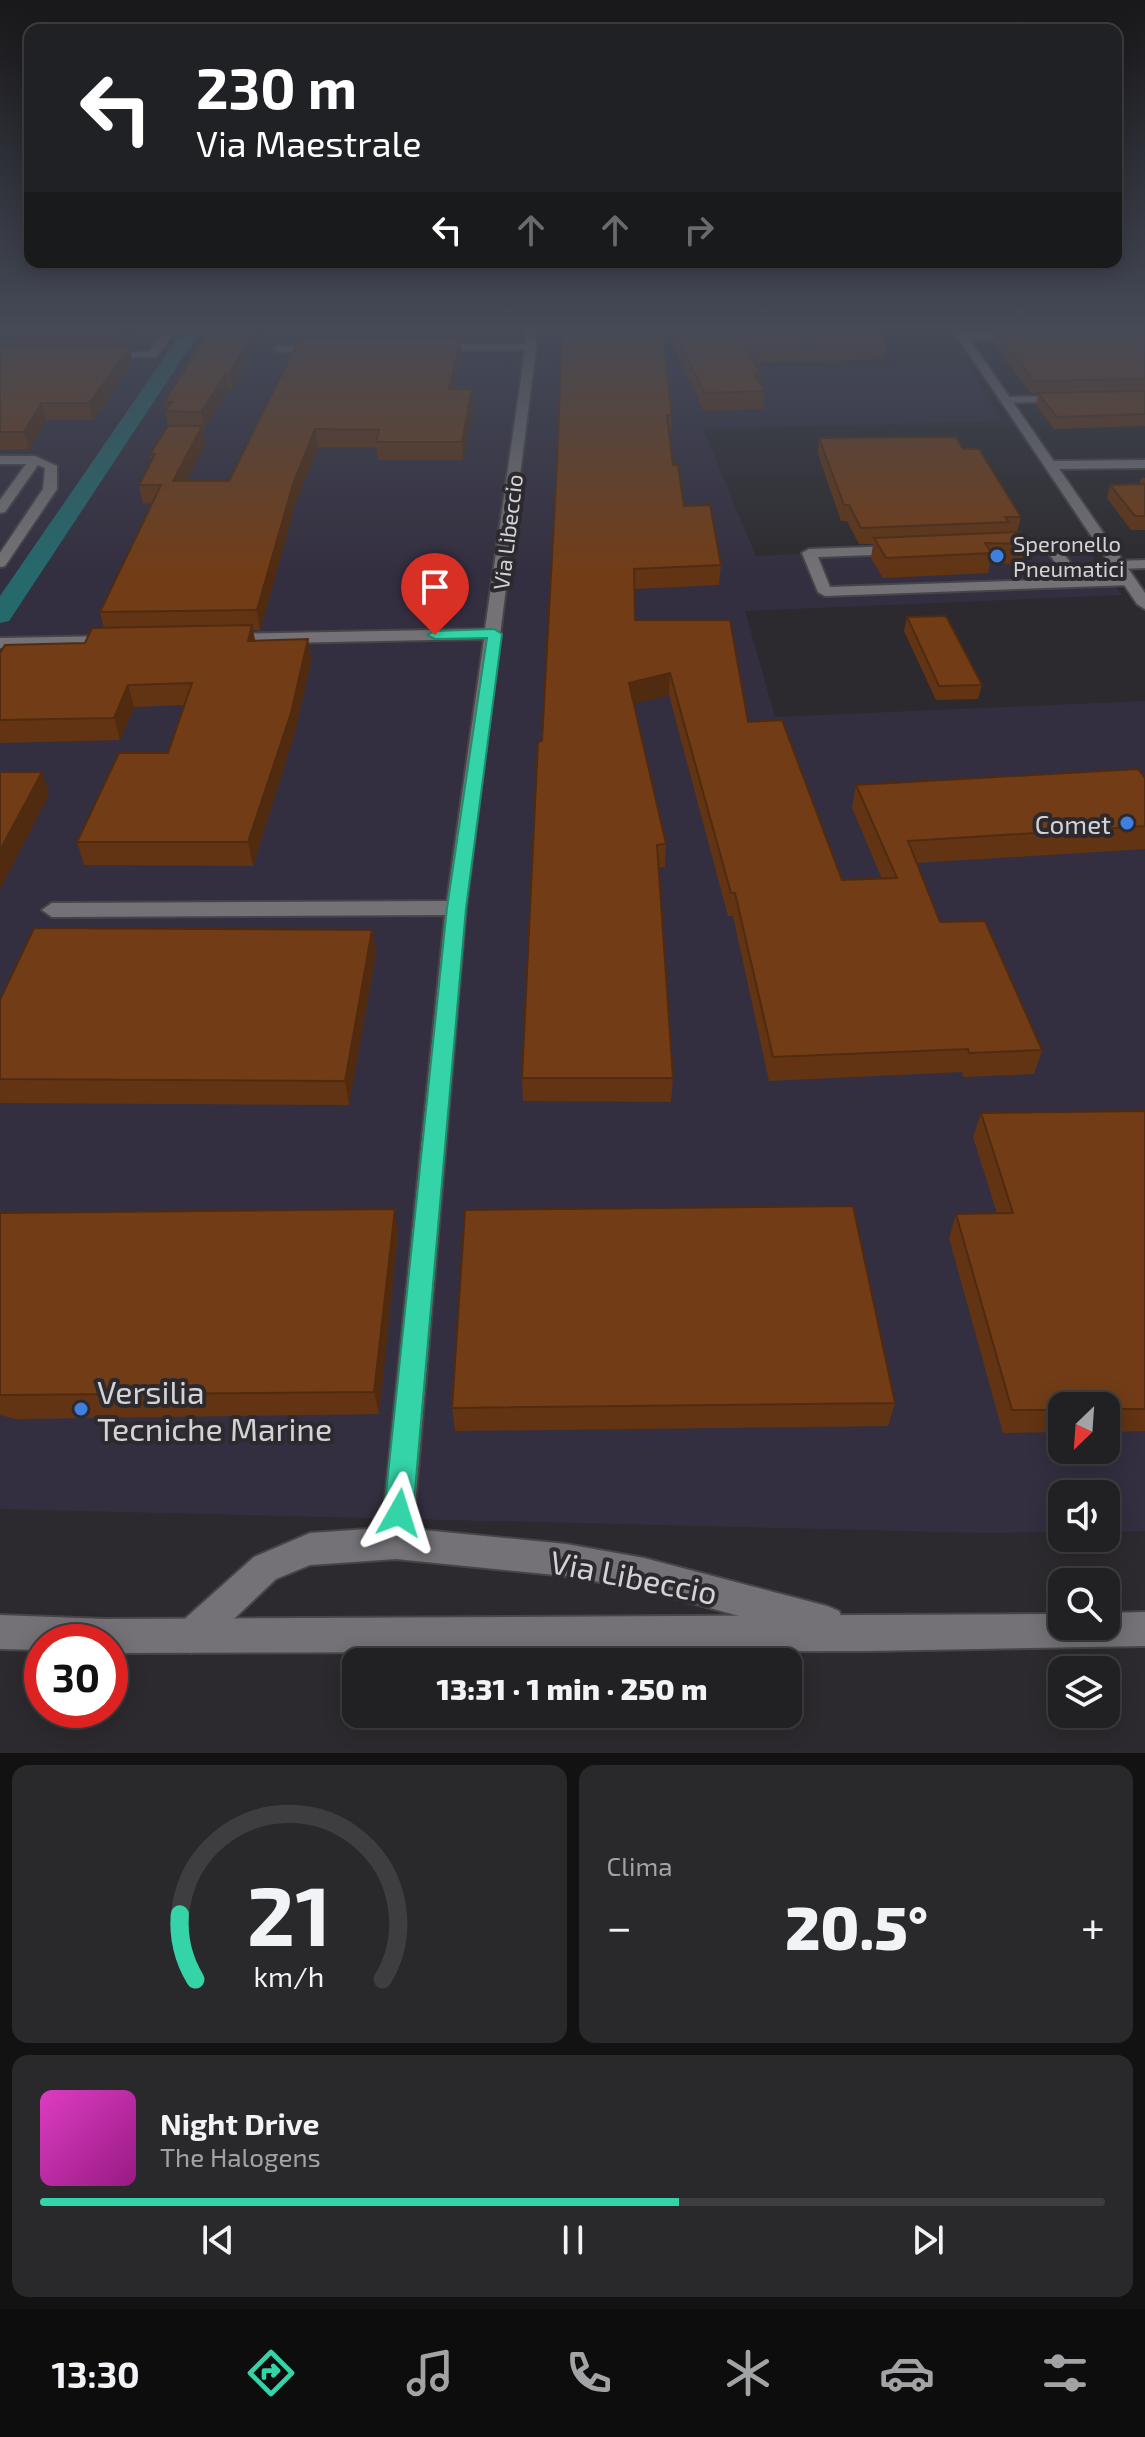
<!DOCTYPE html>
<html lang="it">
<meta charset="utf-8">
<style>
body{margin:0;font-family:"Exo 2",sans-serif;background:#29282a;color:#f1f3f6;height:100vh;display:flex;flex-direction:column;font-size:30px;white-space:nowrap}
*{box-sizing:border-box;margin:0}
p{font-size:26px;color:#a2a3a5}
.icon{flex:none;width:44px;height:44px;fill:none;stroke:currentColor;stroke-width:2;stroke-linecap:round;stroke-linejoin:round}
.map{position:relative;height:1753px;overflow:hidden}
.sheet{display:flex;flex-direction:column;gap:12px;padding:12px;background:#121213;flex:1}
.sheet>*{flex:none}
.banner{position:absolute;left:24px;top:24px;width:1098px;height:244px;border-radius:16px;box-shadow:0 4px 20px #0003,0 0 0 2px #3e3e40;background:#202124;color:#fff;overflow:hidden}
.needle{width:52px;rotate:205deg}
.tools{position:absolute;left:1048px;top:1392px;display:grid;gap:16px}
.tools a{display:grid;place-items:center;width:72px;height:72px;border-radius:16px;background:#212022;box-shadow:0 4px 20px #0003,0 0 0 2px #3e3e40;font-size:40px}
.speed{position:absolute;left:24px;top:1624px;display:flex;gap:16px;font-size:40px;font-weight:700;text-align:center}
.speed>*{display:grid;place-content:center;width:104px;height:104px;border-radius:50%;background:#212022;box-shadow:0 4px 20px #0003,0 0 0 2px #3e3e40;line-height:1}
.speed .limit{border:12px solid #d22;background:#fff;color:#111}
.pin{position:absolute;display:grid;place-items:center;width:68px;height:68px;color:#fff;margin:-82px -34px;border-radius:50% 50% 50% 0;rotate:-45deg;box-shadow:0 0 8px #0007}
.pin .icon{rotate:45deg}
.me{position:absolute;width:88px;margin:-44px;rotate:6deg;stroke-linejoin:round;filter:drop-shadow(0 0 6px #0008)}
.turn{display:flex;align-items:center;gap:28px;height:168px;padding:0 40px;font-size:36px}
.turn .icon{width:104px;height:104px;stroke-width:2.5}
.turn b{display:block;font-size:56px;line-height:68px}
.lanes{display:flex;align-items:center;height:76px;padding:0 40px;background:#0003;justify-content:center;gap:40px;direction:ltr}
.lanes .off{opacity:.35}
.big{font-size:60px;font-weight:800;line-height:1.1}
.sheet .tile{flex:1;display:flex;flex-direction:column;justify-content:center;gap:12px;min-width:0;padding:0 28px;border-radius:16px;background:#29282a}
.sheet .dial{align-items:center;gap:0}
.dial svg{height:208px;overflow:visible;fill:none;stroke:#3e3e40;stroke-width:7;stroke-linecap:round;text-anchor:middle}
.dial text{fill:#f1f3f6;stroke:none}
.song{display:flex;align-items:center;gap:24px}
.cover{width:96px;height:96px;border-radius:12px;background:linear-gradient(135deg,hsl(310 70% 55%),hsl(310 70% 35%))}
.played{height:8px;border-radius:4px;background:linear-gradient(90deg,#34d4a8 60%,#3e3e40 60%)}
.keys{display:flex;justify-content:space-around;direction:ltr}
.heat{display:flex;justify-content:space-between;align-items:center;font-size:44px;direction:ltr}
.sheet .tiles{flex:1;display:grid;gap:12px;grid-template-columns:1fr 1fr}
.tile:last-child{grid-column:span 2}
.trip{position:absolute;left:342px;top:1648px;width:460px;height:80px;border-radius:16px;background:#212022;box-shadow:0 4px 20px #0003,0 0 0 2px #3e3e40;font-weight:800;line-height:80px;text-align:center}
.tab-bar{display:flex;height:128px;justify-content:space-around;align-items:center;background:#0d0d0e;color:#a2a3a5}
.tab-bar .icon{width:56px;height:56px}
.tab-bar .current{color:#34d4a8}
.tab-bar b{font-size:36px;color:#f1f3f6}
.map>svg:first-child{display:block}
.industrial{fill:#342f40;fill-rule:evenodd}
.lines{fill:none;stroke-linecap:round;stroke-linejoin:round}
.canal{fill:#25696c;fill-rule:evenodd}
.lane-casing{stroke:#464548;stroke-width:4}
.street-casing{stroke:#464548;stroke-width:4}
.secondary-casing{stroke:#464548;stroke-width:4}
.lane{fill:#747276;fill-rule:evenodd}
.street{fill:#747276;fill-rule:evenodd}
.secondary{fill:#747276;fill-rule:evenodd}
.wall{fill:#623413}
.shaded-wall{fill:#502b0f}
.building{fill:#723d16;stroke:#502b0f;stroke-width:2}
.route{fill:#34d4a8;stroke:#228a6d;stroke-width:2}
.shop-dot{fill:#3f7fe0;stroke:#2c2a2e;stroke-width:3}
.labels{text-anchor:middle;dominant-baseline:central;stroke-width:8;stroke-linejoin:round;paint-order:stroke}
.far-street-label{font-size:22px;fill:#d3d2d5;stroke:#2c2a2e}
.far-poi-label{font-size:22px;fill:#d3d2d5;stroke:#2c2a2e;text-anchor:start}
.poi-label{font-size:26px;fill:#d3d2d5;stroke:#2c2a2e;text-anchor:end}
.near-poi-label{font-size:32px;fill:#d3d2d5;stroke:#2c2a2e;text-anchor:start}
.near-street-label{font-size:32px;fill:#d3d2d5;stroke:#2c2a2e}
</style>
<div class="map">
<svg width="1145" height="1753" viewBox="0 0 1145 1753">
<rect width="100%" height="100%" fill="#2c2a2e"/>
<path class="industrial" d="M0,330H752L754,336L660,339L665,364L762,365L764,368L967,366L1003,421L703,429L756,556L1081,541L1122,595L745,611L775,717L1145,701V1531L1106,1532V1494H1062V1532L986,1533L0,1509ZM1062,1406H1106V1450H1062Z"/>
<g class="lines">
<path class="canal" d="M183,330H201L13,615L9,621L0,623V596Z"/>
<defs>
<path id="lane" d="M963,334H1019L1024,337L1019,340L959,339L958,337Z
M1062,396L1068,399L1066,401L1006,403L1000,400L1006,397Z
M0,456H35L57,466V489L5,566L0,567V553L43,489L45,468L38,465L5,512L0,513V500L26,464H0Z
M1049,540L1054,541L1082,578L1130,577L1137,581L1130,585L825,596L818,592L802,553L809,549L898,546L905,550L898,554L818,557L830,587L1067,579L1045,548L1002,550L995,546L1002,542Z"/>
<path id="street" d="M165,330H175L156,357L104,358L99,355L104,352H149Z
M525,330H535L536,347L466,908L413,1529L566,1544L644,1558L827,1606L839,1611L844,1623L839,1635L827,1640L644,1590L566,1576L396,1559L310,1565L276,1579L203,1648L191,1653L179,1648L174,1636L179,1624L254,1557L310,1533L382,1528L445,915L52,917L42,910L52,903L447,901L484,639L227,644L219,639L227,634L485,629L525,350H435L430,347L435,344H526Z
M319,346L323,347V351L278,352L273,349L278,346Z
M1145,460V468L1052,469L1046,465L1052,461Z
M1145,560V568L1118,569L1111,565L1118,561Z
M111,636L117,638V644L0,648V638Z"/>
<path id="secondary" d="M953,330H963L1145,593V609L1137,604Z
M1145,1612V1646L868,1651L110,1653V1642H42V1650L0,1649V1615L105,1619L1062,1614V1626H1106V1613Z"/>
</defs>
<use href="#lane" class="lane-casing"/>
<use href="#street" class="street-casing"/>
<use href="#secondary" class="secondary-casing"/>
<use href="#lane" class="lane"/>
<use href="#street" class="street"/>
<use href="#secondary" class="secondary"/>
</g>
<path class="wall" d="M6,330H137L124,347L133,363L93,420H46L29,449L0,450V347H5L1,335Z
M206,330H264L233,389H229L204,429H203L205,444L186,481H229L307,339L305,330H483L481,338H465L464,342H461V354L454,389L473,407L463,460H378L376,447H318L296,502L260,630H253L255,640L311,661L294,735L253,866L84,865L77,842L168,753L184,705L134,707L120,740L0,743V653L85,643L104,628L100,612L152,503L143,504L139,485L151,460L150,454L168,426L164,402L205,338L204,333Z
M562,330L672,415L671,432H669L673,465L684,506L721,565L719,585L634,589L635,620L748,722L842,880L882,879L852,808L856,785L1145,778V849L916,863L940,922L1042,1050L1034,1074L963,1077L962,1072L769,1081L733,916H728L669,695L634,703L666,844L665,867H659L673,1078L671,1102L523,1101L522,1078L557,465Z
M665,330H880L886,343L884,359L756,363L761,374V384L765,391L763,409L704,411Z
M1145,330V426L1054,429L1036,405L1038,393H1031L993,343L995,331Z
M819,438L963,449L1021,517L1017,533L1029,544L1024,564L990,563L988,573L883,578L871,558L873,544H859L847,521H841L818,454Z
M1141,478H1145V530H1131L1107,498L1110,485L1139,484Z
M907,617L982,685L978,699L936,700L904,631Z
M372,930L376,953L349,1105L0,1103V1000Z
M1145,1111V1431L1106,1432V1406H1062V1432L1003,1433L949,1238L956,1214L997,1213L973,1137L981,1113Z
M0,1213L398,1233L379,1414L16,1419L0,1415Z
M895,1403L888,1426L455,1431L452,1408Z"/>
<path class="shaded-wall" d="M121,330H137L122,349L118,333Z
M254,330H264L233,389L230,373Z
M461,338V354L450,406L449,389Z
M130,347L133,363L93,420L89,403Z
M226,373L229,389L204,429L201,412Z
M472,389L473,407L463,460L462,442Z
M41,403L46,420L29,449L24,432Z
M202,426L205,444L177,500L173,481Z
M315,429L318,447L296,502L260,630L257,610L293,484Z
M252,625L256,646L248,641Z
M308,639L311,661L294,735L253,866L248,842Z
M670,673L669,695L629,705V683Z
M128,685L134,707L120,740L114,718Z
M42,772L49,795L0,889V850Z
M372,930L376,953L349,1105L345,1081Z
M395,1209L398,1233L379,1414L374,1392Z"/>
<path class="building" d="M6,330H121L118,333L1,335Z
M206,330H254L230,373H226L201,412L165,411L172,402H164L208,332L204,333Z
M562,330H662L672,415H667L673,465H678L684,506L710,505L721,565L634,569L635,620H730L748,722L782,720L842,880L897,878L856,785L1138,769L1145,778V826L908,841L940,922L985,921L1042,1050L969,1053L968,1049L773,1057L735,893H731L670,673L629,683L666,844L657,845L673,1078H522L538,742L542,741L557,465Z
M673,330H880L886,343L747,347L761,374H755L765,391L705,393Z
M1145,330V379L1034,381L995,331Z
M461,338L449,389H472L462,442H376L379,430L315,429L293,484L257,610L100,612L161,485H139L155,454H150L168,426H202L173,481H229L299,339Z
M0,347H130L89,403H41L24,432H0Z
M1145,391V414L1057,417L1038,393Z
M956,437L963,449H979L1021,517H1005L1009,522L861,528L849,505H844L819,438Z
M1145,484V516H1135L1110,485Z
M1020,532L1029,544L985,543L992,553L886,558L874,538Z
M946,616L982,685L939,686L907,617Z
M252,625L248,641L308,639L291,713L248,842H77L119,753H168L192,683L128,685L114,718L0,720V653L5,645L85,643L92,628Z
M0,772H42L0,850Z
M34,928L372,930L345,1081L0,1079V1000Z
M1145,1111V1409H1106V1406H1062V1410H1012L956,1214L1013,1213L981,1113Z
M853,1206L895,1403L452,1408L465,1210Z
M395,1209L374,1392L0,1395V1213Z"/>
<linearGradient id="sky" x2="0" y2="1"><stop stop-color="#181719"/><stop offset="0.57" stop-color="#454a57"/><stop offset="1" stop-color="#454a57" stop-opacity="0"/></linearGradient>
<rect width="1145" height="575" fill="url(#sky)"/>
<path class="route" d="M494,629L502,634L466,908L413,1513L409,1523L399,1528L388,1523L384,1513L447,908L487,638L435,639L427,635L435,631Z"/>
<g class="shop-dot">
<circle cx="997" cy="556" r="8"/>
<circle cx="1127" cy="823" r="8"/>
<circle cx="81" cy="1409" r="8"/>
</g>
<g class="labels">
<g class="far-street-label">
<text transform="translate(507 532) rotate(-83)">Via Libeccio</text>
</g>
<g class="far-poi-label">
<text x="1013" y="543">Speronello<tspan x="1013" dy="25">Pneumatici</tspan></text>
</g>
<g class="poi-label">
<text x="1111" y="823">Comet</text>
</g>
<g class="near-poi-label">
<text x="97" y="1391">Versilia<tspan x="97" dy="37">Tecniche Marine</tspan></text>
</g>
<g class="near-street-label">
<text transform="translate(634 1576) rotate(11)">Via Libeccio</text>
</g>
</g>
</svg>
<div class="tools">
<a><svg class="needle" viewBox="-14 -14 28 28"><path d="M0-13l5 13h-10z" fill="#e53935"/><path d="M0 13l5-13h-10z" fill="#a2a3a5"/></svg></a>
<a><svg class="icon" aria-label="sound" viewBox="0 0 24 24"><path d="M4 9h4l5-4v14l-5-4H4zM17 9q2 3 0 6"/></svg></a>
<a><svg class="icon" aria-label="search" viewBox="0 0 24 24"><circle cx="10" cy="10" r="6"/><path d="M15 15l6 6"/></svg></a>
<a><svg class="icon" aria-label="layers" viewBox="0 0 24 24"><path d="M12 4l9 5-9 5-9-5zM3 14l9 5 9-5"/></svg></a>
</div>
<div class="speed"><div class="limit">30</div></div>
<div class="pin" style="left:435px;top:635px;background:#d93025"><svg class="icon" aria-label="arrive" viewBox="0 0 24 24"><path d="M6 21V4h12l-3 4 3 4H6"/></svg></div>
<svg class="me" style="left:399px;top:1513px" viewBox="-20 -20 40 40"><path d="M0-17L14 15 0 8-14 15z" fill="#34d4a8" stroke="#fff" stroke-width="4"/></svg>
<div class="trip">13:31 · 1 min · 250 m</div>
<div class="banner">
<div class="turn"><svg class="icon" aria-label="left" viewBox="0 0 24 24"><path d="M17 20v-9H6M10 6l-5 5 5 5"/></svg><div><b>230 m</b>Via Maestrale</div></div>
<div class="lanes"><svg class="icon" aria-label="left" viewBox="0 0 24 24"><path d="M17 20v-9H6M10 6l-5 5 5 5"/></svg><svg class="icon off" aria-label="ahead" viewBox="0 0 24 24"><path d="M12 20V5M6 11l6-6 6 6"/></svg><svg class="icon off" aria-label="ahead" viewBox="0 0 24 24"><path d="M12 20V5M6 11l6-6 6 6"/></svg><svg class="icon off" aria-label="right" viewBox="0 0 24 24"><path d="M7 20v-9h11M14 6l5 5-5 5"/></svg></div>
</div>
</div>
<section class="sheet">
<div class="tiles">
<div class="tile dial"><svg viewBox="0 0 100 80">
<path d="M14 69A42 42 0 1 1 86 69"/>
<path d="M14 69A42 42 0 0 1 8 44" stroke="#34d4a8"/>
<text x="50" y="56" font-size="32" font-weight="700">21</text>
<text x="50" y="72" font-size="11">km/h</text>
</svg></div>
<div class="tile"><p>Clima</p>
<div class="heat"><a>−</a><b class="big">20.5°</b><a>+</a></div>
</div>
<div class="tile">
<div class="song"><i class="cover"></i><div><b>Night Drive</b><p>The Halogens</p></div></div>
<div class="played"></div>
<div class="keys"><svg class="icon" aria-label="previous" viewBox="0 0 24 24"><path d="M18 5L8 12l10 7zM5 5v14"/></svg><svg class="icon" aria-label="pause" viewBox="0 0 24 24"><path d="M8 5v14M16 5v14"/></svg><svg class="icon" aria-label="next" viewBox="0 0 24 24"><path d="M6 5l10 7-10 7zM19 5v14"/></svg></div>
</div>
</div>
</section>
<nav class="tab-bar">
<b>13:30</b>
<svg class="icon current" aria-label="directions" viewBox="0 0 24 24"><path d="M12 3l9 9-9 9-9-9zM9 14v-3h6M13 9l2 2-2 2"/></svg>
<svg class="icon" aria-label="music" viewBox="0 0 24 24"><path d="M9 18V5l10-2v13"/><circle cx="6" cy="18" r="3"/><circle cx="16" cy="16" r="3"/></svg>
<svg class="icon" aria-label="phone" viewBox="0 0 24 24"><path d="M5 4h4l2 5-3 2q2 4 5 5l2-3 5 2v4C11 20 4 13 5 4z"/></svg>
<svg class="icon" aria-label="climate" viewBox="0 0 24 24"><path d="M12 3v18M4 7l16 10M4 17L20 7"/></svg>
<svg class="icon" aria-label="car" viewBox="0 0 24 24"><path d="M5 17H2v-5l4-1 3-4h7l3 4 3 1v5h-3M9 17h6M6 11h13"/><circle cx="7" cy="17" r="2"/><circle cx="17" cy="17" r="2"/></svg>
<svg class="icon" aria-label="filters" viewBox="0 0 24 24"><path d="M4 7h16M4 17h16"/><circle cx="9" cy="7" r="2"/><circle cx="15" cy="17" r="2"/></svg>
</nav>
